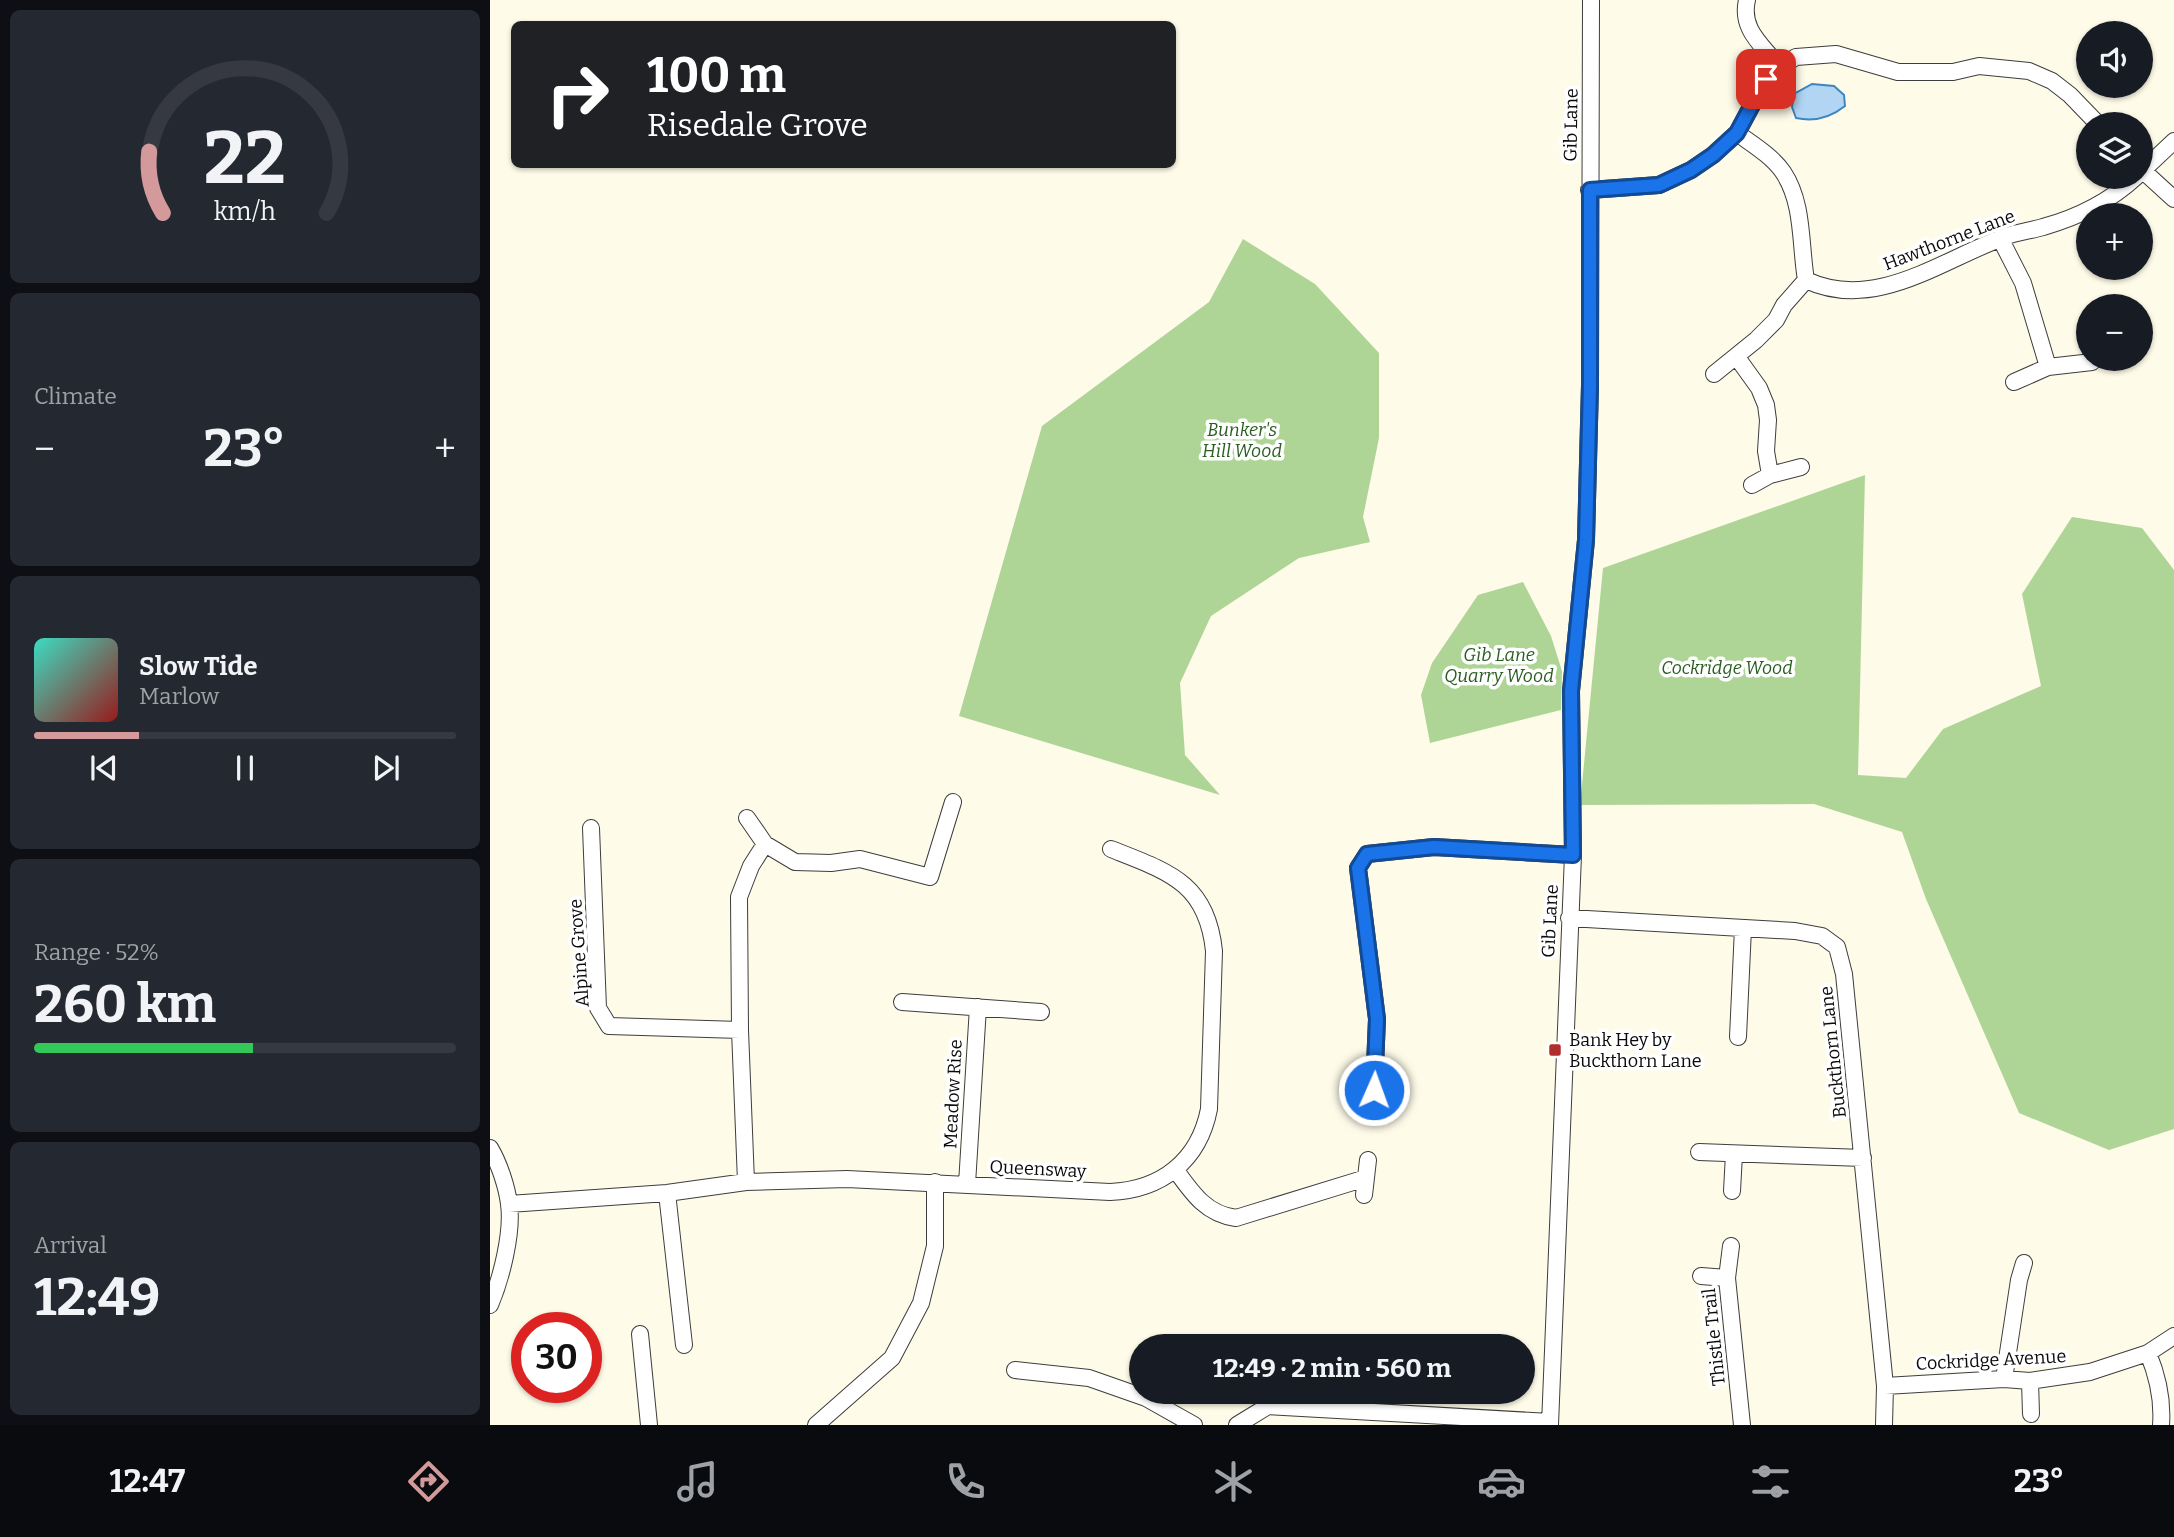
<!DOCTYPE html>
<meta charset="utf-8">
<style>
body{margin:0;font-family:Bitter,serif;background:#242831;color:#f1f3f6;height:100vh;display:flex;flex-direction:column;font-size:26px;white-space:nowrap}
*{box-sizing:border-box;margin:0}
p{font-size:23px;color:#9ea1a6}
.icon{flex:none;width:38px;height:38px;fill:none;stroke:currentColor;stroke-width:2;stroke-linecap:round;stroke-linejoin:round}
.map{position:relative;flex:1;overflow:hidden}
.details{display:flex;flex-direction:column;gap:10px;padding:10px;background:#0d0f14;width:490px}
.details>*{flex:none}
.banner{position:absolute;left:21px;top:21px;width:665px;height:147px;border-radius:10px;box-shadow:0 2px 5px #0004;background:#202124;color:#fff;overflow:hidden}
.controls{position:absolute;left:1586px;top:21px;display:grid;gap:14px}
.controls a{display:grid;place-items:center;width:77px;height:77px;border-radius:50%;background:#171b24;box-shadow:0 2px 5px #0004;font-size:35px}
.speed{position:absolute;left:21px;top:1312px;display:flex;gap:14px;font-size:35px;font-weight:700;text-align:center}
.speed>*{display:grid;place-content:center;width:91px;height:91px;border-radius:50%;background:#171b24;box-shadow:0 2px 5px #0004;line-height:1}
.speed .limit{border:10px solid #d22;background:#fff;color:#111}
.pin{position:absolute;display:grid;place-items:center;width:60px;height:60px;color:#fff;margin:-30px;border-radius:14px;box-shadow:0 4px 10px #0006}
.me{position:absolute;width:77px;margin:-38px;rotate:2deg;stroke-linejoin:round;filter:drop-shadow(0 0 5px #0008)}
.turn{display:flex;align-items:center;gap:24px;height:147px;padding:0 21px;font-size:32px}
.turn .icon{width:91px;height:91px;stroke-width:2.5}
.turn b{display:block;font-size:49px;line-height:60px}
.big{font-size:52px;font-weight:700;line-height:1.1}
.details .card{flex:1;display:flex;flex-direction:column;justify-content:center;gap:10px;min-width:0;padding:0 24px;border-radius:10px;background:#242831}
.details .dial{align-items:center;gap:0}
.dial svg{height:182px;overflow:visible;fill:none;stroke:#363941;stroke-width:7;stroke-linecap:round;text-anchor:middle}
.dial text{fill:#f1f3f6;stroke:none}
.song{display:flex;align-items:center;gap:21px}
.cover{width:84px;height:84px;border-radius:10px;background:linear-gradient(135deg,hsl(170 70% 55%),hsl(0 70% 35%))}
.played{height:7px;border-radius:4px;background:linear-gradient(90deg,#d49a9b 25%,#363941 25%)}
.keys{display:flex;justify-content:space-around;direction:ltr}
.heat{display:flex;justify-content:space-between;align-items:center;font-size:38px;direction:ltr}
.charge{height:10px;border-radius:5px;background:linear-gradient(90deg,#34c759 52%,#363941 0)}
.trip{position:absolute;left:639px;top:1334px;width:406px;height:70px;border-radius:35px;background:#171b24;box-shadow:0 2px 5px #0004;font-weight:700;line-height:70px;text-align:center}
.dock{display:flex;height:112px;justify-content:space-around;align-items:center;background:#090b0e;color:#9ea1a6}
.dock .icon{width:49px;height:49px}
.dock .on{color:#d49a9b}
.dock b{font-size:32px;color:#f1f3f6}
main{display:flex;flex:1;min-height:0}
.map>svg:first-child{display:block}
.forest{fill:#aed596}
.water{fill:#b1d5f2;stroke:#3c86c4;stroke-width:2}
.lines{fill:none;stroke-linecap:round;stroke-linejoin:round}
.minor-casing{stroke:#3d3d3d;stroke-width:18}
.minor{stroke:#fff;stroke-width:16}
.route-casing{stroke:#114b97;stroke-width:18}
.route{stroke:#1a73e8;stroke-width:12}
.poi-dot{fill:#b02e2c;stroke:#fff;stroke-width:2.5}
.labels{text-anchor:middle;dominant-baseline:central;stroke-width:7;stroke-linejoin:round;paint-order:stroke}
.street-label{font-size:18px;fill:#0a0a0a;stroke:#fff}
.park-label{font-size:18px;font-style:italic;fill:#295d20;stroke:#fff}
.poi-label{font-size:18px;fill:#0a0a0a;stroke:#fff;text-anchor:start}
</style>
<main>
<section class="details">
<div class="card dial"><svg viewBox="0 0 100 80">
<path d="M14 69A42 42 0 1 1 86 69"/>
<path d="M14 69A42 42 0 0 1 8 42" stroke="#d49a9b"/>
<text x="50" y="56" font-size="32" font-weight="700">22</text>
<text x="50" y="72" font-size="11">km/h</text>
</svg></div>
<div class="card"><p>Climate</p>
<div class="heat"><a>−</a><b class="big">23°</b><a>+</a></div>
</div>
<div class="card">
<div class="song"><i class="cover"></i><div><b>Slow Tide</b><p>Marlow</p></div></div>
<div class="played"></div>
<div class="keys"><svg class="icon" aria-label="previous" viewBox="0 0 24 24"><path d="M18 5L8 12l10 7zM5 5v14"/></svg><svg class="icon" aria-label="pause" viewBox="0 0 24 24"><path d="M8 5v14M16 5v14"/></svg><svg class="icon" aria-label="next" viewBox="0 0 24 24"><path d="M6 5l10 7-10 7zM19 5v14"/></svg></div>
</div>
<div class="card"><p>Range · 52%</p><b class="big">260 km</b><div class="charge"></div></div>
<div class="card"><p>Arrival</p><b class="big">12:49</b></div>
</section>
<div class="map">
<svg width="1684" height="1425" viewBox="0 0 1684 1425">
<rect width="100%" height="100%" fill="#fefbe9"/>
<path class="forest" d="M753,239L825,284L889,353V438L873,517L880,542L809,558L721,616L690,683L695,755L730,795L469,716L552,426L719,302Z
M1375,475L1368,775L1416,778L1453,729L1551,686L1532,594L1582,517L1652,528L1684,570V1129L1619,1150L1529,1113L1436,899L1412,832L1324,804L1090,805L1113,568Z
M1033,582L1061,636L1072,671L1071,710L940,743L931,695L942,663L988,595Z"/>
<path class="water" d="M1322,84L1344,86L1354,95L1355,106C1340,118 1324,122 1306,118L1302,107L1304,94Z"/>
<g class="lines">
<defs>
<path id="minor" d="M1257,0C1250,30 1273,45 1289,67
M1650,168L1684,199
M1650,173L1684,141
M1099,190L1169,185L1201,170L1223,155L1247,133L1276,79L1289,67L1306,57L1346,54L1408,72H1463L1489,66L1539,71L1562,81L1580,95L1608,124
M1510,238L1533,283L1558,367
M1316,280C1384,312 1450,261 1512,238C1525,232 1540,231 1553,227C1589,217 1619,202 1646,177
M1246,356L1269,388L1276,405L1278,420L1276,451L1280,475
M1224,374L1266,340L1286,320L1294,305L1316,280C1310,245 1314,203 1293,172C1282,156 1262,144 1247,133
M1524,382L1558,367L1602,362
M1262,485L1280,475L1311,467
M257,818L275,844L305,862L341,863L370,859L440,877L463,802
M101,828L108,1008L119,1026L250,1030
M1079,918L1305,931L1332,936L1347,947L1354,974L1395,1386L1394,1425
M412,1002L551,1012
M1248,1037L1253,928
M884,1089L887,1019L868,868L877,854L944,847L1083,855
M0,1148C9,1163 17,1187 19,1204C23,1233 11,1279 0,1305
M1209,1152L1373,1158
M685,1169C702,1193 716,1214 746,1218L876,1178
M256,1182L250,1030L249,897L261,866L275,844
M477,1184L488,1007
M1242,1191L1244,1154
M177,1193L194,1345
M874,1195L878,1160
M19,1204L177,1193L256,1182L357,1179L620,1192C671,1190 709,1161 719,1109L724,951C717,883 679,872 621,849
M1241,1246L1237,1278L1252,1425
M1211,1276L1237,1278
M150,1334L159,1425
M1658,1353C1668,1377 1673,1399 1671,1425
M525,1370L599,1378L656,1398L704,1425
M1514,1379L1529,1280L1534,1263
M1540,1381L1541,1414
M1395,1386L1514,1379L1540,1381L1600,1372L1658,1353L1684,1336
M326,1425L402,1358L431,1303L445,1246V1182
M747,1425L778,1406L1060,1422
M1060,1425L1083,855L1081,691L1096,540L1100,385L1101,0"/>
</defs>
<use href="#minor" class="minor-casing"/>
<use href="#minor" class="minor"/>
</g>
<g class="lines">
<defs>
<path id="route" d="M884,1090L887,1019L868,868L877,854L944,847L1083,855L1081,691L1096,540L1100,385V190L1169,185L1201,170L1223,155L1247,133L1276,79"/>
</defs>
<use href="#route" class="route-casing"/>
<use href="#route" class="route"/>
</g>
<rect class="poi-dot" x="1058" y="1043" width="14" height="14" rx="3.5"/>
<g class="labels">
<g class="street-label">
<text transform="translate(1081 125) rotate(-89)">Gib Lane</text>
<text transform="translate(1459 240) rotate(-21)">Hawthorne Lane</text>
<text transform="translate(1060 921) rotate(-87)">Gib Lane</text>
<text transform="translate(89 953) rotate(-94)">Alpine Grove</text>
<text transform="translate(1343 1052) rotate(-96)">Buckthorn Lane</text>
<text transform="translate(463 1094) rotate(-87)">Meadow Rise</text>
<text transform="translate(548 1169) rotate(3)">Queensway</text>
<text transform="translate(1224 1337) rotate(-96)">Thistle Trail</text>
<text transform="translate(1501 1360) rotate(-3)">Cockridge Avenue</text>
</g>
<g class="park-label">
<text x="752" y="430">Bunker's<tspan x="752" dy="21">Hill Wood</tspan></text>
<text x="1009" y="655">Gib Lane<tspan x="1009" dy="21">Quarry Wood</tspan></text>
<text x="1237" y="668">Cockridge Wood</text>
</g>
<g class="poi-label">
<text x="1079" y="1040">Bank Hey by<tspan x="1079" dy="21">Buckthorn Lane</tspan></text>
</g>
</g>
</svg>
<div class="controls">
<a><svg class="icon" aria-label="sound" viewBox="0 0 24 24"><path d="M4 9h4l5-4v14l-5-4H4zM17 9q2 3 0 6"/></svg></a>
<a><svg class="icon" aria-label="layers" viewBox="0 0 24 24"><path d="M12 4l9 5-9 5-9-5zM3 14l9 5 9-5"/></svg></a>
<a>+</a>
<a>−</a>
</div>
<div class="speed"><div class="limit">30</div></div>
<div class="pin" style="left:1276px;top:79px;background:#d93025"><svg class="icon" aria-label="arrive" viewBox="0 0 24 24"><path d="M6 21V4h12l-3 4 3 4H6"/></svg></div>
<svg class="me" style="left:884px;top:1090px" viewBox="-20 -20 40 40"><circle r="17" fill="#1a73e8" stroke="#fff" stroke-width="3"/><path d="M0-11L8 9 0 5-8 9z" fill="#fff"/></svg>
<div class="trip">12:49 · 2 min · 560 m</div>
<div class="banner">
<div class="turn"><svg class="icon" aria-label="right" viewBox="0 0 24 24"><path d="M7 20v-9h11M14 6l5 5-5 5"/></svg><div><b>100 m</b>Risedale Grove</div></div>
</div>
</div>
</main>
<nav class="dock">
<b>12:47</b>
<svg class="icon on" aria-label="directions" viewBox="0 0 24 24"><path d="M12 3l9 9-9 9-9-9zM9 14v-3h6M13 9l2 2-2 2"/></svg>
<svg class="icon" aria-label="music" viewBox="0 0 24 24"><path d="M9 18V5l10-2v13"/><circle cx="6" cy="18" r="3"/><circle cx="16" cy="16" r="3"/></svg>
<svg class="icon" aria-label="phone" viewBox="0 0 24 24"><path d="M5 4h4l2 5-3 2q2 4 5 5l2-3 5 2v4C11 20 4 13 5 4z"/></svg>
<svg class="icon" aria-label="climate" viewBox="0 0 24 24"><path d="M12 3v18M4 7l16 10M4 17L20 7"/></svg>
<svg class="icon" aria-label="car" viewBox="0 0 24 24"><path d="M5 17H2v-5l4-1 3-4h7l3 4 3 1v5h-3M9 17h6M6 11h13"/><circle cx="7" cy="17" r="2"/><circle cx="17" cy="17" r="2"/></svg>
<svg class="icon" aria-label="filters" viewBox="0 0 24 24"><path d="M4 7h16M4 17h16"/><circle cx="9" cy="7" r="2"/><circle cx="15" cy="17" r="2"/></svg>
<b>23°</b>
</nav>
